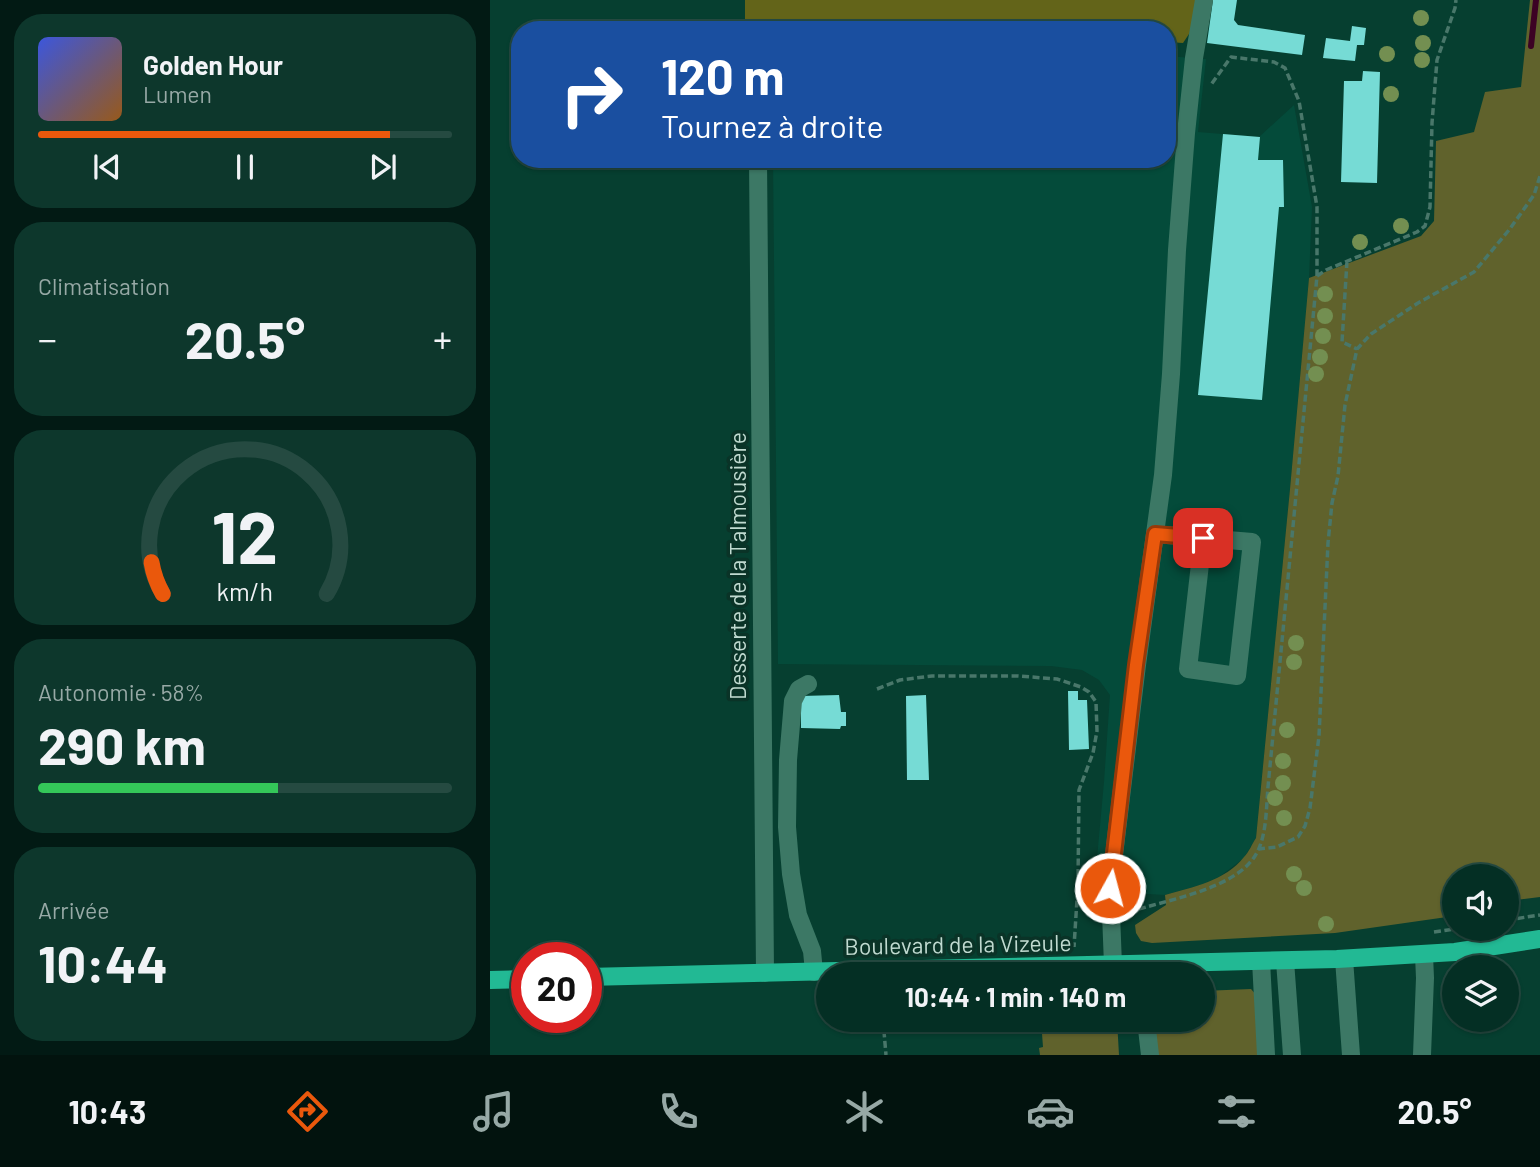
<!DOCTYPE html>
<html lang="fr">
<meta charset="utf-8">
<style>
body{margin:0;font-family:Barlow,sans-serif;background:#0d372c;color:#f1f3f6;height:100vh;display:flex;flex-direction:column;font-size:26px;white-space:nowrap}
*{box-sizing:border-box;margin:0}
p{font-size:23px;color:#97a9a6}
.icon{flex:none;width:38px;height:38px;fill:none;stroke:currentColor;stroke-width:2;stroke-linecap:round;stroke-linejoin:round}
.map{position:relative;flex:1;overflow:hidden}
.sheet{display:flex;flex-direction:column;gap:14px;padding:14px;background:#021a14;width:490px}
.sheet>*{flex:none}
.guide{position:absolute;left:21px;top:21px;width:665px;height:147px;border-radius:28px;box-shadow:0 2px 5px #0004,0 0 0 2px #254a41;background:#1a4fa0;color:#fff;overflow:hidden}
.tools{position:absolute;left:952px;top:864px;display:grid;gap:14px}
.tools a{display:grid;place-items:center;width:77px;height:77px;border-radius:50%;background:#042f24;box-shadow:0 2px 5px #0004,0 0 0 2px #254a41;font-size:35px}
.speed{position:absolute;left:21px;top:942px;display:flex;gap:14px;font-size:35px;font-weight:700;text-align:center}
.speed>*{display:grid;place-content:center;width:91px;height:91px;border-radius:50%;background:#042f24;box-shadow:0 2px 5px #0004,0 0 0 2px #254a41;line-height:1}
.speed .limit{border:10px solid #d22;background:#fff;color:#111}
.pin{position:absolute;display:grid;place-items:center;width:60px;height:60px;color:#fff;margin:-30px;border-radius:14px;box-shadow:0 4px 10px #0006}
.me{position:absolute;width:77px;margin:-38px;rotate:7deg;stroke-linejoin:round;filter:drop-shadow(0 0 5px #0008)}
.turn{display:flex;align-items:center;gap:24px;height:147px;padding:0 35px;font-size:32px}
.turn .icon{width:91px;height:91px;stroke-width:2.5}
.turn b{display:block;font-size:49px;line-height:60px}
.big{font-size:52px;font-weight:700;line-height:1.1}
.sheet .widget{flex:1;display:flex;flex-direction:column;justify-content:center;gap:10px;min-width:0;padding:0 24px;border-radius:28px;background:#0d372c}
.sheet .dial{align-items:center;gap:0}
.dial svg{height:182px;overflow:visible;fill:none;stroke:#254a41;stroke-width:7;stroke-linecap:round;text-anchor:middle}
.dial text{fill:#f1f3f6;stroke:none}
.song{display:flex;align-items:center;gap:21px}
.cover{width:84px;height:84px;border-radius:10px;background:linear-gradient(135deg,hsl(230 70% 55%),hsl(30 70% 35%))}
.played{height:7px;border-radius:4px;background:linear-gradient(90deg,#ea580c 85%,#254a41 85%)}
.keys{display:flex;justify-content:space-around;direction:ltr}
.heat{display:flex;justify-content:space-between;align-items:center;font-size:38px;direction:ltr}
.charge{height:10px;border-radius:5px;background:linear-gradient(90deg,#34c759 58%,#254a41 0)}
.trip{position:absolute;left:326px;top:962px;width:399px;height:70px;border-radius:35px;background:#042f24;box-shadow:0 2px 5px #0004,0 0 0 2px #254a41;font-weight:700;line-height:70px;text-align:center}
.menu{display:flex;height:112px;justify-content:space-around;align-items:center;background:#02130e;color:#97a9a6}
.menu .icon{width:49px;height:49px}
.menu .selected{color:#ea580c}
.menu b{font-size:32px;color:#f1f3f6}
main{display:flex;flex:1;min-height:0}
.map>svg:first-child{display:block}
.built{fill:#044b3a}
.green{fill:#60622c}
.forest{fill:#636419}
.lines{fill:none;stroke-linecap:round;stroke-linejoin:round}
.stream{stroke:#3c0224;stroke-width:6}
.building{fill:#76dbd5}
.path{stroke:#49776a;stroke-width:3.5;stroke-dasharray:7 3.5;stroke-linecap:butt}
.minor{stroke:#3c7865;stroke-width:18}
.major{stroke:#22b994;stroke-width:18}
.tree{fill:#738f51}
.route-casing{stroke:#983908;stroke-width:18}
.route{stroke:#ea580c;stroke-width:12}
.labels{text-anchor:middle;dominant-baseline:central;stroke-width:7;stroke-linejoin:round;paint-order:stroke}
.street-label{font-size:23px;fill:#c0dad0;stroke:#0a3327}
</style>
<main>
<section class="sheet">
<div class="widget">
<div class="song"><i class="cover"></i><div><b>Golden Hour</b><p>Lumen</p></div></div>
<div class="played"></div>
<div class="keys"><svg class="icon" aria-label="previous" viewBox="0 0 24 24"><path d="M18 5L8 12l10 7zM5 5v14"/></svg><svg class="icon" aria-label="pause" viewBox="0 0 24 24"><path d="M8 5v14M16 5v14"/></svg><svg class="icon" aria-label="next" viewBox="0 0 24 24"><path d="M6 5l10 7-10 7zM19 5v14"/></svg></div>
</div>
<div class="widget"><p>Climatisation</p>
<div class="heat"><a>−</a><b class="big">20.5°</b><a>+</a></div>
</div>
<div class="widget dial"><svg viewBox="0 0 100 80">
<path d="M14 69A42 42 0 1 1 86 69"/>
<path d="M14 69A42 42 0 0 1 9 55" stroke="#ea580c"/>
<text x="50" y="56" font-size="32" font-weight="700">12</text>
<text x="50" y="72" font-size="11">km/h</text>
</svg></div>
<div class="widget"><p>Autonomie · 58%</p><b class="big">290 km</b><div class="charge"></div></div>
<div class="widget"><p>Arrivée</p><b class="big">10:44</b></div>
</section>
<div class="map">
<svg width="1050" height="1055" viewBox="0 0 1050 1055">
<rect width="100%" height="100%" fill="#063f30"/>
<path class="built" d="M677,56L716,59L708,132L769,137L804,105L822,207L819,278L800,489L766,838L754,858L729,877L711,885L675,895L604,891L614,782L620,695L609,680L592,670L561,666L288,664L283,159H677Z"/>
<path class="green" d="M1040,0H1050V897L1017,901V877H964V916L845,933L662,943L651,941L646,933L645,925L676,905L675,895C703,887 735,881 754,857C759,852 762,844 766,838L800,489L819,278L931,236L944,221L946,141L984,132L995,92L1031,87Z
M761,989L767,996L771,1055H664L660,1020H712V991Z
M551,1020H627L629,1055H550L549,1048L553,1047Z"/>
<path class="forest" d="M255,0H708L701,31L693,43L677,42V30H255Z"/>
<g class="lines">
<path class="stream" d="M1041,46L1046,0"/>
</g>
<path class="building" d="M723,0H747L744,20L748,25L815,35L812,55L717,43Z
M862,26L876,28L874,45H867L865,61L833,58L836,38L860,41Z
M873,71L890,72L887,183L851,182L854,81H872Z
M733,134L770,137L768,160H793L794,207H789L772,400L708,395Z
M578,691H588V700H597L599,749L579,750Z
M349,695L351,712H356V726H351L350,729L311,728V696Z
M436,695L439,780H417L416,696Z"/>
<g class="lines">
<path class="path" d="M857,261L852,342L867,349
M827,276L836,270L927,232L935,226L940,207L942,123L947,60L965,8L966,0
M387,689L410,680L442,676H528L567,679L591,687L599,692L606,702L607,731L603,753L589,790L588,884L584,947
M768,849L787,847L808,837L815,826L820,808L829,736L838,543L842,503L848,476L855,405L867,349L881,334L928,303L984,272L1019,230L1044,195L1050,176
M639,912C676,900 743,890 765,856C777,837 776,809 778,787L827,276V207L809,101L795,68L784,62L741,57L720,86
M1017,920L1050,915
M944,932L964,929
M393,1020L396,1055"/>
<path class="minor" d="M268,159L275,973
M665,534L762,542L747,676L698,669L713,538
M318,684L309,689L303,701L298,760L297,827L301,874L308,915L322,951L324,972
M854,959L861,1055
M771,961L776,1055
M795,961L802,1055
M623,965L620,888L647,665L673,475L681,374L687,250L696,133L704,58L714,0
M656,1020L660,1055
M932,1055L935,978L934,955"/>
<path class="major" d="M96,977L847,959L965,952L1050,939
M0,980L37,979"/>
</g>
<g class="tree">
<circle cx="931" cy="18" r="8"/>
<circle cx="933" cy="43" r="8"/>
<circle cx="897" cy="54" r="8"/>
<circle cx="932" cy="60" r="8"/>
<circle cx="901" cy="94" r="8"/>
<circle cx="911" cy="226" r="8"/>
<circle cx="870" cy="242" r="8"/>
<circle cx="835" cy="294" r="8"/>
<circle cx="835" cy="316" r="8"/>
<circle cx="833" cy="336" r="8"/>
<circle cx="830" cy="357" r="8"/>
<circle cx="826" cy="374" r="8"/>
<circle cx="806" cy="643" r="8"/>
<circle cx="804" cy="662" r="8"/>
<circle cx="797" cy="730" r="8"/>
<circle cx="793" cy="761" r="8"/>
<circle cx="793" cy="783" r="8"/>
<circle cx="785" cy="798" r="8"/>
<circle cx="794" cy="818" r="8"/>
<circle cx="804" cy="874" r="8"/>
<circle cx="814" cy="888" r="8"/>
<circle cx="836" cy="924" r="8"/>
</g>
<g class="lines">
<defs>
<path id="route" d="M620,888L646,665L665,534L713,538"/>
</defs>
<use href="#route" class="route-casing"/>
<use href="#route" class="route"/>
</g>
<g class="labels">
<g class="street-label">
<text transform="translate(247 566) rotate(-90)">Desserte de la Talmousière</text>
<text transform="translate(468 944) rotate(-1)">Boulevard de la Vizeule</text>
</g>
</g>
</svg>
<div class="tools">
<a><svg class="icon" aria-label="sound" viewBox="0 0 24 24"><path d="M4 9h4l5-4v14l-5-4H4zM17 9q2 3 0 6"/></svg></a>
<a><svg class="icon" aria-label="layers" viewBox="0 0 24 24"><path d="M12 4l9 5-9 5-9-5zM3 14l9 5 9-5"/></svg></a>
</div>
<div class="speed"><div class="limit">20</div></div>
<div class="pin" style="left:713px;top:538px;background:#d93025"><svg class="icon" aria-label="arrive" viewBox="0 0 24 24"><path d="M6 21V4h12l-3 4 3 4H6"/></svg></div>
<svg class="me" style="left:620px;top:888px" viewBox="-20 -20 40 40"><circle r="17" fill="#ea580c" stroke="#fff" stroke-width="3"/><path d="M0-11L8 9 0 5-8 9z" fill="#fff"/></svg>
<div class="trip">10:44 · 1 min · 140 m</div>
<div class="guide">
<div class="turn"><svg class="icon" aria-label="right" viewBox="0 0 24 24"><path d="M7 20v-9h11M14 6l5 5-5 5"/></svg><div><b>120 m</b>Tournez à droite</div></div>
</div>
</div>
</main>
<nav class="menu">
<b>10:43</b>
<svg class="icon selected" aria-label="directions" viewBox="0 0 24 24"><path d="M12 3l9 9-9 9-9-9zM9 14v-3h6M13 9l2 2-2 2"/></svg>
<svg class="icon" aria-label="music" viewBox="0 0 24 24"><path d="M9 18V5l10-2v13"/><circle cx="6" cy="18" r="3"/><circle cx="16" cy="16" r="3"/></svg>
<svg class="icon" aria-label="phone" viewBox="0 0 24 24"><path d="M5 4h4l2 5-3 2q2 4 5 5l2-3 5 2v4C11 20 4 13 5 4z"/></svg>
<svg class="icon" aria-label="climate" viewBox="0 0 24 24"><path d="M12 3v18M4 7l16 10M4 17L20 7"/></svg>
<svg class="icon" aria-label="car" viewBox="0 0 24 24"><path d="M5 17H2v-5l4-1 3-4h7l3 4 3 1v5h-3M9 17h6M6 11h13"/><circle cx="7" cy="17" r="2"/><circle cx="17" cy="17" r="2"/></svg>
<svg class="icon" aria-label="filters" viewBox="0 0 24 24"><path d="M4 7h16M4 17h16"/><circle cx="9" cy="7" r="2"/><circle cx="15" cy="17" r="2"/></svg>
<b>20.5°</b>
</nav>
